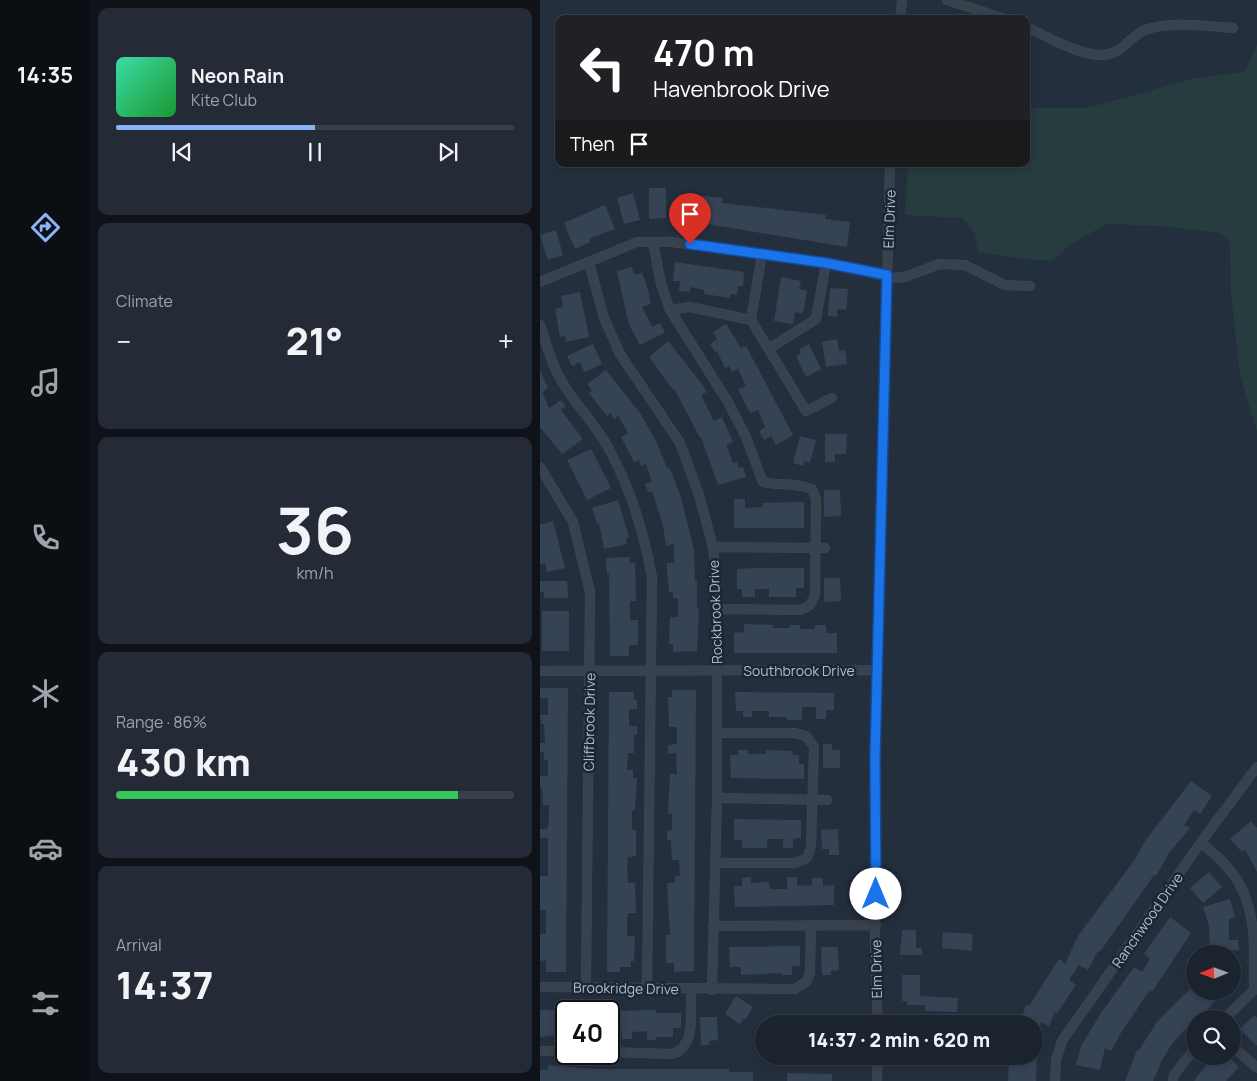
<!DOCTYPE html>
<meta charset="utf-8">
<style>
body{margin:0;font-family:Manrope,sans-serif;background:#242b36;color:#f1f3f6;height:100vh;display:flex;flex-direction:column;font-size:19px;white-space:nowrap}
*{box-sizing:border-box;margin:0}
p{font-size:16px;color:#a0a4aa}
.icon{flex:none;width:28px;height:28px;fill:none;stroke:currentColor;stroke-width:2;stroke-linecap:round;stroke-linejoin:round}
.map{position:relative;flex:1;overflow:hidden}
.side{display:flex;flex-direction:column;gap:8px;padding:8px;background:#0f1319;width:450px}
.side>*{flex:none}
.hud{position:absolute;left:15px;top:15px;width:475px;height:152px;border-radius:10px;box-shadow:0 2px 8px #0003,0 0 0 1px #39404a;background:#202124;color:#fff;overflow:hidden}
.needle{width:32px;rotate:269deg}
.tools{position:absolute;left:646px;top:945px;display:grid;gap:10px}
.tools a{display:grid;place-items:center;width:55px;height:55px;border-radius:50%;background:#1b232e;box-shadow:0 2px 8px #0003,0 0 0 1px #39404a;font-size:25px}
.speed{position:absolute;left:15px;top:1000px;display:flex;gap:10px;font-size:25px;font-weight:700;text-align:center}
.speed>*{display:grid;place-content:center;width:65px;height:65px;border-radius:50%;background:#1b232e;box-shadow:0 2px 8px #0003,0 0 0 1px #39404a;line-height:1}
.speed .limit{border:2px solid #111;border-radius:8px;background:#fff;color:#111}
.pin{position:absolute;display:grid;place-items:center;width:42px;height:42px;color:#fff;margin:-51px -21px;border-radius:50% 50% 50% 0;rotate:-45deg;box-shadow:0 0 5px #0007}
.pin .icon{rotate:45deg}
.me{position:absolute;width:55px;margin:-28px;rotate:0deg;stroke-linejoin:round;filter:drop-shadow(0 0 4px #0008)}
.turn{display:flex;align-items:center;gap:18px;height:105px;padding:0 15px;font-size:22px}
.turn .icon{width:65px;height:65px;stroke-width:2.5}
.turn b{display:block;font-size:35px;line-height:42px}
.then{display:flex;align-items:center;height:48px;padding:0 15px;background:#0003;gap:10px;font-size:19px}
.big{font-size:38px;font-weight:800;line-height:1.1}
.side .widget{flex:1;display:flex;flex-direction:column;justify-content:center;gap:8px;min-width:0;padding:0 18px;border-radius:10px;background:#242b36}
.side .dial{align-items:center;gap:0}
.dial b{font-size:65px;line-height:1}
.song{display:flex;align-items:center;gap:15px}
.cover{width:60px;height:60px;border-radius:8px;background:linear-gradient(135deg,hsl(160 70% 55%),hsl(130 70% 35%))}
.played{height:5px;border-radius:2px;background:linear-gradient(90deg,#8ab4f8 50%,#39404a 50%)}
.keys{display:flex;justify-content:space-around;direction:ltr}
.heat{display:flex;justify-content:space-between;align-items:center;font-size:28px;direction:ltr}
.charge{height:8px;border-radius:4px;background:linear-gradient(90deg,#34c759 86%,#39404a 0)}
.trip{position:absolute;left:215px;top:1015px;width:288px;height:50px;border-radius:25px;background:#1b232e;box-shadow:0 2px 8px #0003,0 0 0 1px #39404a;font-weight:800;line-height:50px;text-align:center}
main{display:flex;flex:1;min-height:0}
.tabs{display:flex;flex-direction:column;width:90px;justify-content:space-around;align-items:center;background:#0b0e12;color:#a0a4aa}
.tabs .icon{width:35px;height:35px}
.tabs .active{color:#8ab4f8}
.tabs b{font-size:22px;color:#f1f3f6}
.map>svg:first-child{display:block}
.green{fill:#263c3f}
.building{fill:#364354}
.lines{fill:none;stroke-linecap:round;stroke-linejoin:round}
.minor-casing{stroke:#414a57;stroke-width:10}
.minor{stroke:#38414e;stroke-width:9}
.route-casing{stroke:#114b97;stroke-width:12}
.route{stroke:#1a73e8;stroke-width:9}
.labels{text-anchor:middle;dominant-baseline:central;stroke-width:5;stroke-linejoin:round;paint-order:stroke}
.street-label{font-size:14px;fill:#b4bcc9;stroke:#1d2633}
</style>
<main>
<nav class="tabs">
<b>14:35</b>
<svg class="icon active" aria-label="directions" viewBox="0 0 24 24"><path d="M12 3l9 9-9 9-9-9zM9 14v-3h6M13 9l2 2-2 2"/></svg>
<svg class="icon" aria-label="music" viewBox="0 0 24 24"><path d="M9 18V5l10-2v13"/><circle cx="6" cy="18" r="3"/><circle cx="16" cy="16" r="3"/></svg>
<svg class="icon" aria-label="phone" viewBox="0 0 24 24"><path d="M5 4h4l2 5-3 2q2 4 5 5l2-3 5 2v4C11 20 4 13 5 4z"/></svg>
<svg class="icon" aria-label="climate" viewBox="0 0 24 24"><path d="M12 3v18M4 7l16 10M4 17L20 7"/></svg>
<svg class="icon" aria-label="car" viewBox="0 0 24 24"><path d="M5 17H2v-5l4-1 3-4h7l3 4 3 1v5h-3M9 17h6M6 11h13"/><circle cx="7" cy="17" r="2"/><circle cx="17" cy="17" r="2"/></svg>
<svg class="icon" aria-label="filters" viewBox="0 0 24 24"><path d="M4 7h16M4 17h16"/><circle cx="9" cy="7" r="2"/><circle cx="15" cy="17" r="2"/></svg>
</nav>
<section class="side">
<div class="widget">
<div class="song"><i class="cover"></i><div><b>Neon Rain</b><p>Kite Club</p></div></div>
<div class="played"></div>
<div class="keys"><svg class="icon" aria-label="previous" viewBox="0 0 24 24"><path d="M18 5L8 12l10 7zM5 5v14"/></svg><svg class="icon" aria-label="pause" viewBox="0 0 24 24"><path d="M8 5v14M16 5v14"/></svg><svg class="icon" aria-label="next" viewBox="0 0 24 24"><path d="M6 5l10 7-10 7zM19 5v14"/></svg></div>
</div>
<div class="widget"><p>Climate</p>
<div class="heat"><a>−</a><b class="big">21°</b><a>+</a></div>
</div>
<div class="widget dial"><b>36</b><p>km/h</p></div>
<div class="widget"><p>Range · 86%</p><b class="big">430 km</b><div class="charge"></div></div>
<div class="widget"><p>Arrival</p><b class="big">14:37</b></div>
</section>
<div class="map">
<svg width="717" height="1081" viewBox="0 0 717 1081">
<rect width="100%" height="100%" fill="#242f3e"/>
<path class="green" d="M717,44V432L700,375L691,293L690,242L681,233L622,226L567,224L534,242L513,260H493L438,252L435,234L423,218L365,215L368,164H486V108H547L656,78L705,72Z"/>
<path class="building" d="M109,188H126V218L109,219Z
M93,193L100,220L84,224L77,198Z
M139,194L183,198L182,203L286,215L285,219L310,222L307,247L136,219Z
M65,205L75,229L49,239L50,242L35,249L24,223Z
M16,230L23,255L8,260L0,235Z
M135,262L204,272L203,286H198L197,295L190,294V298L164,294V290L150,287V292L139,291L140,281H133Z
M92,267L94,275L102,273L108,289L111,304L102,307L112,327L120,323L124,330V333L100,345L89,325L77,271Z
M241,277L261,281L259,289L267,291L263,314L255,312L253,324L234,321Z
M290,288L308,289L306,310L297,309V317L288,316Z
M40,292L49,337L26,342L25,336L20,337L15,309L23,307L21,296Z
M186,324L201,348L206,346L253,435L236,445L231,436L224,440L219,431L225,427L218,410L210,413L198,389L206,386L198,369L192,372L189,366L185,368L177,351L175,352L170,344L177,339L173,332Z
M297,339L299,351L305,350L307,364L286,367L282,342Z
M128,341L162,384L167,392L161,395L174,421L182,417L193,442L186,445L193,463L197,462L199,468L203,467L206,477L178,485L161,437L160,438L135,390L134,391L109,357Z
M53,344L62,364L44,372L40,362L32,366L27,356Z
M269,344L281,369L266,377L256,356L261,353L259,349Z
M0,370L8,388L2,392L9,408L21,400L26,406L21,410L43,439L22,454L0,427Z
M66,370L100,413L116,441L127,468L129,467L140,494L154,550L155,581H157V609H159L157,651L133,652V644H129L130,617H138V598H133V592H129L127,572V563H134V544L126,546L123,525L112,491L108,492L105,484L112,482L106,464L101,466L99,460L94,462L81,437L88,433L78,416L74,419L71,413L67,416L49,393L52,390L47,384Z
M285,434H307L306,454H295V462H285Z
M260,436L276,440L270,463L264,461L263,466L253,463Z
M51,449L71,488L47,500L27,460Z
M284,490H300L301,516L284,517Z
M194,499H205V508L223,507L222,503L264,502V528H194Z
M78,500L89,537L86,538L87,544L64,549L59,523L57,524L52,508Z
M13,521L25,568L7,572L5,563L0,564V525Z
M90,557V563H95L96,601H90V620H98V645H89V656H70L69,574H67L66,558Z
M215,568H264V588H256V597H229V589H215V597H202V589H197V569Z
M284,578H300L301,601L284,602Z
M0,581H27L28,598H4V592H0Z
M2,611H29V651H2Z
M204,624L233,625V628H250V625H260V629H275V625H286V633H297V653H194V633L204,632Z
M0,688H28L26,972H6V960L0,961V934H6V910H0V876H8V838H0V829H7L9,822V805H3L2,787H0V776H8V760H4V752H0V743H5L4,724H1L0,715H8V698H0Z
M132,690H156L154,971L134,972V963H126V935H130L127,883H135V876H140L139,860H132L131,840H127V831L132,830V814H128L130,774H137L136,753L128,754V745L137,744V727H129L128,697H132Z
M69,692H94V700H97V709H89V726H97V735H94V753H88L87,770H93V778H97L95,810H92V830H96V856L88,857L87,868L88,883H95L96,913H88L87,919V936H95L94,961H91V967H80V972H67Z
M195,692L294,693V710H286V719H276V707H262V720H247V717H229V711H212V717H203V711H196Z
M283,744H292V750H300V768H283Z
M198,750H208V754H226V750L252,751L253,755H259V764H264V779L191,778L190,755H198Z
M651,781L672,796L660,814L654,810L644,825L650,828L629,853L616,876L614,875L560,952L558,951L548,970L539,965L529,980L536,985L517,1013L515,1012L509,1026L501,1022L494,1039V1024H479L486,1005L489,1006L519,959L525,964L538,936L596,858L605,841Z
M194,819L261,820V838L253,839V848H243V839H227V848H202V840H194Z
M711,821L717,828V872L705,849L702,852L690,839Z
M298,829L299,855H289V849H282L281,830Z
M669,872L682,887L663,903L650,888Z
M211,877V883L229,882L230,889H247V877H257V886L272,885V878H283V886L294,885V905L195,907L194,886H202V878Z
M690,899L695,917L689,919V940H698L699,950L670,951L669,926L663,907Z
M630,917L651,933L612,992L610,990L582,1031L571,1051L565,1048L560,1070L536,1065L541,1046L561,1013L594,967L602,972L610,959L604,954Z
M362,930H376V948H382V955H360Z
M403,932L433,934L432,951L402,948Z
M260,946V966H252V975H242V973L201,975V967H190L189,947Z
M281,947H298L299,970L291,971V975H282Z
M362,975H380V996L418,998L417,1012L385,1011V1005H367V1001H362Z
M655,984V991H685L658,1019H655L632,1044L622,1060L613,1081H585L597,1050H599L617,1022Z
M196,996L213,1007L206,1019L204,1018L200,1024L185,1014Z
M0,1010H26V1034L0,1037Z
M116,1010V1013H141V1028H133V1037H116V1040H107V1031L92,1032V1039H82V1030L71,1031V1011Z
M714,1015L717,1018V1046L700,1029Z
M160,1017H177L178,1040L169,1041V1045H161Z
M469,1056H497L496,1081H468Z
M673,1056H687L699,1067L686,1081H654Z
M8,1065L54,1069H189V1072H213V1081H0V1070H8Z
M247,1073L292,1074V1081H247Z"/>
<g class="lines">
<defs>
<path id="minor" d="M407,0L465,19
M360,19L362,0
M486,27C509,37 537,55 562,55C581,55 589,37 605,30C627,21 668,26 693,28
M113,242L121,284L130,310L188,402L205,435L223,482C240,486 256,482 272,489L276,499L275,595L270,605L261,610L177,609
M222,254L211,320L266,411L292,398
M49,263L64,318L80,354L140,443L159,495L173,547L177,586V798L172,990
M0,282L97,242H132L286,263L353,278L365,277L399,264L425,265L465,285L490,286
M130,310L150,307L211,320
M0,325C7,345 12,367 24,385C38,408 58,427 70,451C91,490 104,533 112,577L107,989
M230,348L276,319L286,263
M0,467L33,522L50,592L46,988
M173,547L285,548
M0,671L337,670
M177,798L287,800
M661,842C670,851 681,859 689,869C717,902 715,948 714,990L684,1019
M175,863H255L267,858L271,846L274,747L266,736L255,733H177
M173,926L336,925
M0,987L255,989L266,982L270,973L271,926
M338,1024L335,958V758L350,164
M692,1046L717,1068
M0,1051H26
M69,1052L132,1054C157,1047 150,1012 151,989
M337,1081L338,1056
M515,1081L516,1060L522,1041L661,842L717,767
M633,1081L634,1075L655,1048"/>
</defs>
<use href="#minor" class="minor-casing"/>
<use href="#minor" class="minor"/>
</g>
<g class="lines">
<defs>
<path id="route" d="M150,244L286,263L347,275L335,758L336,894"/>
</defs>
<use href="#route" class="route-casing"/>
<use href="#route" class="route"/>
</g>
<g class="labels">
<g class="street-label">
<text transform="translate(349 219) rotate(-88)">Elm Drive</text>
<text transform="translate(175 612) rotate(-92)">Rockbrook Drive</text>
<text x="259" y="670">Southbrook Drive</text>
<text transform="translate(49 722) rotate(-89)">Cliffbrook Drive</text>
<text transform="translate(607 920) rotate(-55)">Ranchwood Drive</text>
<text transform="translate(336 969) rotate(-91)">Elm Drive</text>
<text transform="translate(86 988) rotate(1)">Brookridge Drive</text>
</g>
</g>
</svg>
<div class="tools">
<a><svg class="needle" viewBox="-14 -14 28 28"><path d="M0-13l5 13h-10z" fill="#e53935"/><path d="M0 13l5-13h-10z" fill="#a0a4aa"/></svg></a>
<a><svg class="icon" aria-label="search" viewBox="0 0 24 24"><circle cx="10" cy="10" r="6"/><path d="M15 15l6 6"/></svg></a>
</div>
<div class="speed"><div class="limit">40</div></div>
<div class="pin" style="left:150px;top:244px;background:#d93025"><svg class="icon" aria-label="arrive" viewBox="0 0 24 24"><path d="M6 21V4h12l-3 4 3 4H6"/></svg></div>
<svg class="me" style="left:336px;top:894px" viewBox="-20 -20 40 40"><circle r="19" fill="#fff"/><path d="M0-13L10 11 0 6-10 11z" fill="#1a73e8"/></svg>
<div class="trip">14:37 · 2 min · 620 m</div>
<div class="hud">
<div class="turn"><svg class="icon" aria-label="left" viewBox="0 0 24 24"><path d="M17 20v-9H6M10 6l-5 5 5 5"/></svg><div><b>470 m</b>Havenbrook Drive</div></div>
<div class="then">Then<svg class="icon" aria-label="arrive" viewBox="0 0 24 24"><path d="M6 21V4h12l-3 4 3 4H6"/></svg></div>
</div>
</div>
</main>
